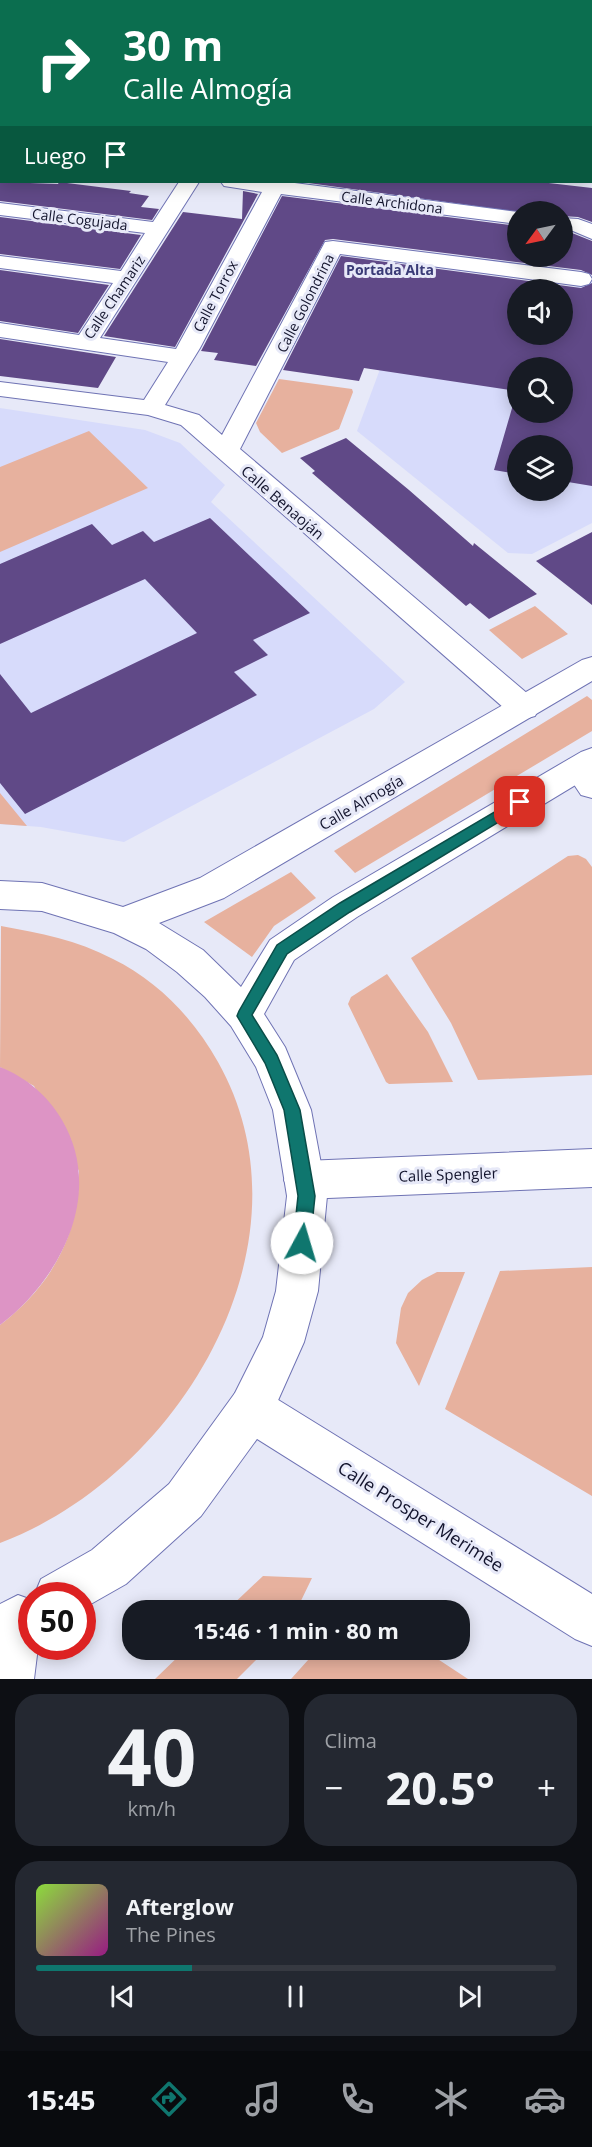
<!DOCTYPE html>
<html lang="es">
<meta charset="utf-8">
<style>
body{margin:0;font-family:"Open Sans",sans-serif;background:#242831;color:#f1f3f6;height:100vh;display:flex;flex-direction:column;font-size:22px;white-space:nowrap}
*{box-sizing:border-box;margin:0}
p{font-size:20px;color:#9ea1a6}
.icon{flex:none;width:33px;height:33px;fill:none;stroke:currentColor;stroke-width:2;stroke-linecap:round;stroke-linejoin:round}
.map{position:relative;height:1679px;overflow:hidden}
.sheet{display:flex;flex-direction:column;gap:15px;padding:15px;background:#0d0f14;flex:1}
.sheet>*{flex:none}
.top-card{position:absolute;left:0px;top:0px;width:592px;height:183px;box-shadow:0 3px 15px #0003;background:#0b6e4f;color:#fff;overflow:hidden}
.needle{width:39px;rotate:237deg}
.controls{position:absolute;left:507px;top:201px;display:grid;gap:12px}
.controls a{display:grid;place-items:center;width:66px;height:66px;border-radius:50%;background:#171b24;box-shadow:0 3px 15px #0003;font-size:30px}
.speed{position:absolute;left:18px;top:1582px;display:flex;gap:12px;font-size:30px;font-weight:700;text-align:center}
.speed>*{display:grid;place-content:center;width:78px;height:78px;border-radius:50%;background:#171b24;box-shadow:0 3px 15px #0003;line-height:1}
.speed .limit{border:9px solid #d22;background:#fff;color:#111}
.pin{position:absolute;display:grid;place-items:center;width:51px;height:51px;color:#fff;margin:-26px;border-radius:12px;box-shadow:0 3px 9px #0006}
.me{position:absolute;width:66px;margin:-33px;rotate:6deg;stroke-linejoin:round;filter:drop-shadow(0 0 4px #0008)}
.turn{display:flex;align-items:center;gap:21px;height:126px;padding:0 24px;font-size:27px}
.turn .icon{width:78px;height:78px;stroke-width:2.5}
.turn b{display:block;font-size:42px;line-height:51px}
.then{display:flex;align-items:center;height:57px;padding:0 24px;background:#0003;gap:12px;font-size:22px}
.big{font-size:45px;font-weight:700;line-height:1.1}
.sheet .tile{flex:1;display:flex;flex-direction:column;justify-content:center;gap:9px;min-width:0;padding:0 21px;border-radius:24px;background:#242831}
.sheet .dial{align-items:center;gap:0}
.dial b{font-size:78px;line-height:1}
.song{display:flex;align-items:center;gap:18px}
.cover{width:72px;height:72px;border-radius:9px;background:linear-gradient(135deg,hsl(90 70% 55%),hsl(310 70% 35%))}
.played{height:6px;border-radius:3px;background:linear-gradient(90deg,#0f766e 30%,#363941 30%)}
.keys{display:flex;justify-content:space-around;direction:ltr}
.heat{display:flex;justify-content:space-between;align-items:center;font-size:33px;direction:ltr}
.sheet .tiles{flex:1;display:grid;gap:15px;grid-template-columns:1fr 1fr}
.tile:last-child{grid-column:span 2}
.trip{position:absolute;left:122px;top:1600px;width:348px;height:60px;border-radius:24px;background:#171b24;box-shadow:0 3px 15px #0003;font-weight:700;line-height:60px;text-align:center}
.tabs{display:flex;height:96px;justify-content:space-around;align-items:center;background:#090b0e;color:#9ea1a6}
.tabs .icon{width:42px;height:42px}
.tabs .current{color:#0f766e}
.tabs b{font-size:27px;color:#f1f3f6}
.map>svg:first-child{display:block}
.built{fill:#d7dbfb;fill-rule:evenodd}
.green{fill:#e7b19e}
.water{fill:#dd94c5}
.building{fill:#604987;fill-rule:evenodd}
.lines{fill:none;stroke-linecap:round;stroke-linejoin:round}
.street-casing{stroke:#6f73b4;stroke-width:2}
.secondary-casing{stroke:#6f73b4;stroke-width:2}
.street{fill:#fff;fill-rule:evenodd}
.secondary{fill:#fff;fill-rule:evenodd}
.route{fill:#0f766e;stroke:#0a4d48;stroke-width:1.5}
.labels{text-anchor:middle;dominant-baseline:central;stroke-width:6;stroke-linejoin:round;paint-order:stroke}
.far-street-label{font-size:14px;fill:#12132c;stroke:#e7e9f8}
.far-neighbourhood-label{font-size:14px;font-weight:bold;fill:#3a3b77;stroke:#e7e9f8}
.street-label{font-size:15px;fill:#12132c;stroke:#e7e9f8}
.near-street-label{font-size:18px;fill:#12132c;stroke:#e7e9f8}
</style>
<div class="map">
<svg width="592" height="1679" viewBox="0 0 592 1679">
<rect width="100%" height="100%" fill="#e7e9f8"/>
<path class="built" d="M592,276V523L532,554L508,553L357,431L405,302L518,334H562L563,296ZM518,368H562V412H518ZM518,446H562V490H518Z
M0,408L145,430L180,443L225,485L211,502L405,682L374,709L124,842L41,827L0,824Z"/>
<path class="green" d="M279,379L352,389L353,392L339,429L282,453L260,432L256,423Z
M89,431L148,488L0,552V467Z
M535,606L568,634L522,659L489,630Z
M587,696L592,700V731L355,873L334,851Z
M0,793L27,826L0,824Z
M578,855L586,859L592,867V1075L478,1080L451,1023L411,958L568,856Z
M291,872L316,898L274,926L252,957L204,922Z
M1,926C40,933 77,940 113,959C158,981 194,1019 218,1062C320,1243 179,1476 0,1543V1325C50,1287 80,1235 79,1171L34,1086L0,1067Z
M387,974L428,1032L453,1082L389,1084L386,1082L348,1004L351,997Z
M592,1267V1496L445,1409L500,1271Z
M437,1272H465L419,1386L396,1343L401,1308L408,1293L422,1280Z
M263,1576L312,1578L296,1611H226Z
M185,1650H266L237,1679H155Z
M317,1650H424L468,1679H291Z"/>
<path class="water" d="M0,1067C26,1077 48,1096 62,1120C105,1193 61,1279 0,1325Z"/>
<path class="building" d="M0,177L2,182L58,184L59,182L131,191L129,193L149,196L141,207L159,209L152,220L0,201Z
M301,182H540L592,188V222L578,217L562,216V212H520Z
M243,191L258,194L175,347L104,336L183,212L242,219Z
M282,196L518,226V256H562V232L572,233L592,241V275L581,270L333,239L325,240L256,366L214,360L218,353L201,351Z
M0,217L141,235L120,269L0,254Z
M341,256L581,288L592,283V486L562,481V446H518V474L494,470L517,391L364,368L359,381L283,370ZM518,290H562V334H518ZM518,368H562V412H518Z
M0,270L109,285L78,333L0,321Z
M0,339L116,357L98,388L0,376Z
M346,438L409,490L473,546L474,543L537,594L489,619L470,603L466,606L312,473L315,471L300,458Z
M210,518L310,613L253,640L268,655L234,672L257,695L25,814L0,783V674L31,713L197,633L145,579L0,644V564L92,524L112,545L143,531L154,542Z
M592,532V605L536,561Z"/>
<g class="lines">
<defs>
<path id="street" d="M366,0H382L365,2Z
M550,0H573L574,2H551Z
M591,6H592V16H591Z
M591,41H592V51H591Z
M0,46H2L0,57Z
M591,98H592V110H591Z
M591,144H592V156H591Z
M0,150H2V162H0Z
M179,182H199L100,338L176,349L262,192L224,186L221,182H287L518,212V224L281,194L200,348L165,405L199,415L222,435L325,242L333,241L581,272L589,274L592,279L589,284L581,286L340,254L240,449L535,700L539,708L535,716L524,719L513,716L181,425L148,415L0,396V382L144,400L168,362L0,337V323L79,335L113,283L0,268V256L121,271L145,233L0,215V203L153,222Z
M562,218L578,219L592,224V239L573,231L562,230Z
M579,756L592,762V798L581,795L563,768L568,760Z
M592,1149V1187L304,1199L290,1193L284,1180L290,1167L304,1161Z
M251,1387L267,1393L592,1594V1646L575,1639L235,1425L229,1409L235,1393Z"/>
<path id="secondary" d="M592,657V681L224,898L159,923L203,950L241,987L270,940L333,897L581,752L592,748V775L357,917L294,960L264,1014L285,1047L311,1110L327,1196L318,1291L304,1342L267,1425L201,1516L126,1584L82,1609V1596H34L41,1579L92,1550L169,1484L235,1393L263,1337L276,1291L287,1196L273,1110L256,1067L231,1026L205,997L177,972L146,949L114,933L42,911L0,909V881L42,883L123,907L200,878L582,660Z
M18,1595L32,1600V1647H38L34,1679H0V1604Z"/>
</defs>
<use href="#street" class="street-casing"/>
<use href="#secondary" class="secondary-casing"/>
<use href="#street" class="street"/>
<use href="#secondary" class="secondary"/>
</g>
<path class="route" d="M520,797L525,799L527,802L525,806L350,912L287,954L252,1015L277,1055L300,1110L315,1196L310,1243L308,1249L302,1251L296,1249L293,1243L298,1196L284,1110L265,1063L237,1016L239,1011L277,945L340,903Z"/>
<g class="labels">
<g class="far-street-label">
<text transform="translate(392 202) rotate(7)">Calle Archidona</text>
<text transform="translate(80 219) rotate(7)">Calle Cogujada</text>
<text transform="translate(215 296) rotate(-62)">Calle Torrox</text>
<text transform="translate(114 297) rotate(-56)">Calle Chamariz</text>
<text transform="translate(305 303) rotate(-63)">Calle Golondrina</text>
</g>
<g class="far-neighbourhood-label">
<text x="390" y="269">Portada Alta</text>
</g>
<g class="street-label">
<text transform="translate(283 502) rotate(41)">Calle Benaoján</text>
<text transform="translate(361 802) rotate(-30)">Calle Almogía</text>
<text transform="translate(448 1174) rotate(-2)">Calle Spengler</text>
</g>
<g class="near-street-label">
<text transform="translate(421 1516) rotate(32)">Calle Prosper Merimèe</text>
</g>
</g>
</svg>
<div class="controls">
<a><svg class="needle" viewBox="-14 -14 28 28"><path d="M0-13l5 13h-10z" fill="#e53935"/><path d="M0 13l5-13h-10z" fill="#9ea1a6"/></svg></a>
<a><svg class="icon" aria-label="sound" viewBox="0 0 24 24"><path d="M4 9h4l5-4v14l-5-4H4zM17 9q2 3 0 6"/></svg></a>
<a><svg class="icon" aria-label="search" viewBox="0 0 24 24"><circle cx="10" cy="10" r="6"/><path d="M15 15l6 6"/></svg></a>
<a><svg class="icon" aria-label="layers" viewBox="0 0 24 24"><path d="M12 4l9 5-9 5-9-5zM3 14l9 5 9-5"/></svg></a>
</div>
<div class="speed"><div class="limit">50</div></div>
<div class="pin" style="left:520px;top:802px;background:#d93025"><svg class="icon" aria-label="arrive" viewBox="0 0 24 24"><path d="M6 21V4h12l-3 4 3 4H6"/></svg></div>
<svg class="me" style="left:302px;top:1243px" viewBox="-20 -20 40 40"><circle r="19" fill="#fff"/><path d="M0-13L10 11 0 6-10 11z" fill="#0f766e"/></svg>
<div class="trip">15:46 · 1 min · 80 m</div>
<div class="top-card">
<div class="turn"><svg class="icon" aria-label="right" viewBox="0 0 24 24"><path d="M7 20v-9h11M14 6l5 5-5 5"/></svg><div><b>30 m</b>Calle Almogía</div></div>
<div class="then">Luego<svg class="icon" aria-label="arrive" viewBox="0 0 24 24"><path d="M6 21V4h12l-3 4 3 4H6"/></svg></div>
</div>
</div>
<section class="sheet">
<div class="tiles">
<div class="tile dial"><b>40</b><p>km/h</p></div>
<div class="tile"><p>Clima</p>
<div class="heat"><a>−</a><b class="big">20.5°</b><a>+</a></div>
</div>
<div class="tile">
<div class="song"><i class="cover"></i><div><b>Afterglow</b><p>The Pines</p></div></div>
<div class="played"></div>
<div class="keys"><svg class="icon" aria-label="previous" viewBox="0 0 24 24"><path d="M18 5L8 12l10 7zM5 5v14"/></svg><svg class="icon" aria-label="pause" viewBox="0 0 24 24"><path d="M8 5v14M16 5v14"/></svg><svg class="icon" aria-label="next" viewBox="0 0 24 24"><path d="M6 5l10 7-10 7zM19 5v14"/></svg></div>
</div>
</div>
</section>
<nav class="tabs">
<b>15:45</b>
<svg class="icon current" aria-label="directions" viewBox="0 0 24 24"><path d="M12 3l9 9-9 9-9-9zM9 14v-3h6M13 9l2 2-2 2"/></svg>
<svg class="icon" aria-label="music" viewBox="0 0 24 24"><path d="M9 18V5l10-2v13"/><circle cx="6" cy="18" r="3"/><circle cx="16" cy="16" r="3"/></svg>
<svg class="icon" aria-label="phone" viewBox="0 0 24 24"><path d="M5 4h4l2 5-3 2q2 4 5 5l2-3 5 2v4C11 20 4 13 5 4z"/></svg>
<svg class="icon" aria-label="climate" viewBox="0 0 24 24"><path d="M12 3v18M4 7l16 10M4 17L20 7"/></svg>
<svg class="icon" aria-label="car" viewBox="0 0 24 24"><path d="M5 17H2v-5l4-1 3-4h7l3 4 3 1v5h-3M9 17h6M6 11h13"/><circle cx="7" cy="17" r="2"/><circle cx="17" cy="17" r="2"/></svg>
</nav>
